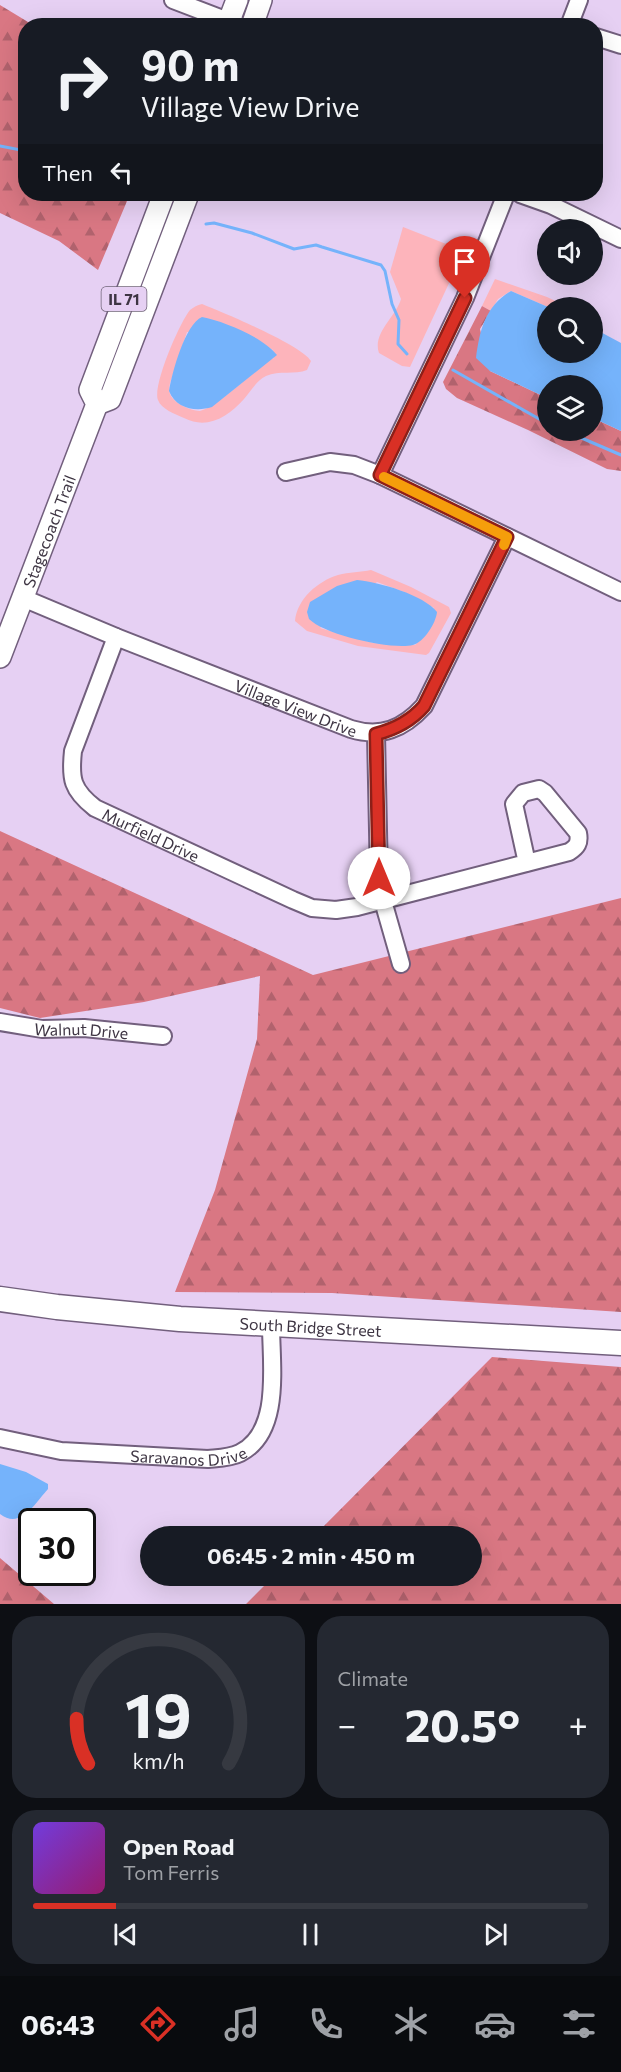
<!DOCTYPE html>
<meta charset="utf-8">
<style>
body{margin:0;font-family:Commissioner,sans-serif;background:#242831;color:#f1f3f6;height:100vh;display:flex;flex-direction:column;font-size:22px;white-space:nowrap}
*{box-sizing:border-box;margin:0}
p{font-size:20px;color:#9ea1a6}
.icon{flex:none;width:33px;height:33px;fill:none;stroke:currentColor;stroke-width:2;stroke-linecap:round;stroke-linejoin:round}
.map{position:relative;height:1604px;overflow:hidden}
.panel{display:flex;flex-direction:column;gap:12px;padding:12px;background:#0d0f14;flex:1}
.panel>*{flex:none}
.hud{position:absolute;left:18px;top:18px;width:585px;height:183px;border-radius:24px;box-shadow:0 6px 24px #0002;background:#171b24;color:#f1f3f6;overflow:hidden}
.tools{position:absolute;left:537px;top:219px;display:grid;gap:12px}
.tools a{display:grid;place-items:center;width:66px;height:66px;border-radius:50%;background:#171b24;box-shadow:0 6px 24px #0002;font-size:30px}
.speed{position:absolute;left:18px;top:1508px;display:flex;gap:12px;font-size:30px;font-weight:700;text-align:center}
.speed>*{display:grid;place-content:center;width:78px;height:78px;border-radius:50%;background:#171b24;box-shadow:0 6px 24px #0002;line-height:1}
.speed .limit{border:3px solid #111;border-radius:9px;background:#fff;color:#111}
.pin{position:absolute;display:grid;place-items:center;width:51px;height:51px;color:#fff;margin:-62px -26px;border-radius:50% 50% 50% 0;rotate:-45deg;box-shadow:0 0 6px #0007}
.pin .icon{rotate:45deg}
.me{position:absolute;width:66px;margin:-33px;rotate:0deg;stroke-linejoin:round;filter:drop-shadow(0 0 4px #0008)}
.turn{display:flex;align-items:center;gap:21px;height:126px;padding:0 24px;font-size:27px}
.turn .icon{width:78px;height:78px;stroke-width:2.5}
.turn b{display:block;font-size:42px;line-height:51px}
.then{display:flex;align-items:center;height:57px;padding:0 24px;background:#0003;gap:12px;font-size:22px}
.big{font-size:45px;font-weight:700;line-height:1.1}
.panel .card{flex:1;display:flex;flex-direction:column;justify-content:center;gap:9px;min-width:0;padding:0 21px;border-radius:24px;background:#242831}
.panel .dial{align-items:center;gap:0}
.dial svg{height:156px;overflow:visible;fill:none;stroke:#363941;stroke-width:7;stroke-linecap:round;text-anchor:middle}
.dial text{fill:#f1f3f6;stroke:none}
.song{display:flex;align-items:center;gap:18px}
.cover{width:72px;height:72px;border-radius:9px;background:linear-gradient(135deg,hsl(260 70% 55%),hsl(320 70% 35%))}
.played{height:6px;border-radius:3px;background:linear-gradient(90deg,#d93025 15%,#363941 15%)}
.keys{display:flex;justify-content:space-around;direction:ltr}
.heat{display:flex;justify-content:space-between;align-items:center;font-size:33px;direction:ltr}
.panel .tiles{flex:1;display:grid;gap:12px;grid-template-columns:1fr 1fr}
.card:last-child{grid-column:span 2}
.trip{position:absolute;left:140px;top:1526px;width:342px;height:60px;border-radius:30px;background:#171b24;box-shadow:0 6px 24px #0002;font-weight:700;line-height:60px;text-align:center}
.dock{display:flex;height:96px;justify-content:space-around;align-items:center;background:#090b0e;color:#9ea1a6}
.dock .icon{width:42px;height:42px}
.dock .selected{color:#d93025}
.dock b{font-size:27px;color:#f1f3f6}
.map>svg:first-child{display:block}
.grass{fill:#fdb4bb;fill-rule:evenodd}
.forest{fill:url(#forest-firs)}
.water{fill:#75b3fb}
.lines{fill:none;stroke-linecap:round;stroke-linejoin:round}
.stream{stroke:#75b3fb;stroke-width:3}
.minor-casing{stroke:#725f7d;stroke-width:20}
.major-casing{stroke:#725f7d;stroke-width:24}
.highway-casing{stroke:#725f7d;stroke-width:27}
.minor{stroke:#fff;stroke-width:16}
.major{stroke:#fff;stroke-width:21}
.highway{stroke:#fff;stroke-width:24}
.route-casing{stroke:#8d1f18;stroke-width:15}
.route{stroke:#d93025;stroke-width:10}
.slow{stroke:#f59e0b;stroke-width:10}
.labels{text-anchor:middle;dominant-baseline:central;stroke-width:6;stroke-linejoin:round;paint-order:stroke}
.shield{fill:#e6d0f3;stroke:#706478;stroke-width:1.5}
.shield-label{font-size:15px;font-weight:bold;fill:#3e3543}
.street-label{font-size:16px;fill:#3e3543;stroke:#e6d0f3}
</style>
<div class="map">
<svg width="621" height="1604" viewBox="0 0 621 1604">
<defs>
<pattern id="forest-firs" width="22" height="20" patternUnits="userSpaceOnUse" patternTransform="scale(1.5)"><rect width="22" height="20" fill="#d97783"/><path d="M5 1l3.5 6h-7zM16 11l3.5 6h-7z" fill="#b1626d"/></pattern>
</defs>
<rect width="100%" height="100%" fill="#e6d0f3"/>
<path class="grass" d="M403,227L464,251L410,367L402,366L379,353C372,333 396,317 401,299L390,272Z
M495,279L547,297L568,307H548L511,291L498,299L491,311L482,306Z
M202,304C222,312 302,345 311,361L307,370C295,375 279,370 266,376C256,381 251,391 244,399C228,417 207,430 184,418C175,414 161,409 158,400C152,386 180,322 190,310C194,307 197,305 202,304ZM241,331L273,350L274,358L269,360C255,371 214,409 200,411C193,411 184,407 178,403C170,397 168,393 170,383L187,332Z
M371,570L411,587L449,607L451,613L429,653L426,655L358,646L307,631L295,621C297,599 318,581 338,575C349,572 361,572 371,570ZM377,582L404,592L434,608L428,632L415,645L373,643L320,628Z"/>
<path class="forest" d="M0,5L33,25L26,26V194H130L98,270L59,241L0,213Z
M482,306L491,311L480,329L490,371L547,398L548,430H592L593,418L621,431V471L607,469L528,430L457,398L446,389L443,382Z
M0,831L313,975L621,898V1312L332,1293L175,1292L215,1190L257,1039L260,976L144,1002L40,1018L0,1008Z
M492,1357L621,1367V1604H246L275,1575H471V1536H314Z
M0,1558L54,1604H0Z"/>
<path class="water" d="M511,291L548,307V352H592L593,328L621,343V431L593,418L592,386H548L547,398L490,371L476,358C480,329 485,307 511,291Z
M202,317C223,321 263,337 277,355L212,407C196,412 176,409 169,391C172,373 185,324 202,317Z
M357,580C379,582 424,595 437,612C436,623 424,642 413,645C391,650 325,635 309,619L307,612L310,602L337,586Z
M0,1464L26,1472L48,1484V1489C35,1503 21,1530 0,1514Z"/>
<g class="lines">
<path class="stream" d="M0,146L26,151
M128,194L134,197
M206,224L214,223L252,233L294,249L316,245L322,247L381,265L385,271L392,304L399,320L398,344L407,354
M453,370L548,424
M563,430L621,455"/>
<defs>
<g id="minor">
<path d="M173,0L241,26"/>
<path d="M569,26L579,0"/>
<path d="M596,37L621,45"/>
<path d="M520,194L551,205L621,239"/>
<path d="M286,472L330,462L354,465L380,475L621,592"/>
<path d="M380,475L465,298L506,194"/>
<path id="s1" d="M23,598L116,637L351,729C381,738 403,729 424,706L507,537"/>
<path id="s2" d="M116,637L73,751C70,779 72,790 95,808L293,900L312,908L336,910L357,907L569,852C577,847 580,843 578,833L545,793L539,789L523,793L514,804L527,863"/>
<path d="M376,734L379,878L383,901L401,964"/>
<path id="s3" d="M0,1022L42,1029L84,1028L163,1036"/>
<path id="s4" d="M0,1438L61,1451L208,1459C218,1458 230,1458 240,1453C282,1432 271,1364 271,1325"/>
</g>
<g id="major">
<path d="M227,26L237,0"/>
<path d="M252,26L261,0"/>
<path d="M97,404L110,399L188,194"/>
<path id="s5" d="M0,657L97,404L90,390L164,194"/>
</g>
<g id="highway">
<path id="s6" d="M0,1299L57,1307L180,1319L621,1343"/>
</g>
</defs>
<use href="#minor" class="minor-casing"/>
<use href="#major" class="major-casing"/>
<use href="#highway" class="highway-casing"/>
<use href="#minor" class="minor"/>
<use href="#major" class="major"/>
<use href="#highway" class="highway"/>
</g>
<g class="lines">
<defs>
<path id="route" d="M379,878L376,734C396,729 411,721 424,706L507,537L380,475L465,298"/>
</defs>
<use href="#route" class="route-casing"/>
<use href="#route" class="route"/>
<path class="slow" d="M384,477L507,537L504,545"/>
</g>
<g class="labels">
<rect class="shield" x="101.5" y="287" width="45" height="24" rx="4.5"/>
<g class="shield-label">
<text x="124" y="299">IL 71</text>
</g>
<g class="street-label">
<text stroke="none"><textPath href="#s5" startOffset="135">Stagecoach Trail</textPath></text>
<text stroke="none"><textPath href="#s1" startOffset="294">Village View Drive</textPath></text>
<text stroke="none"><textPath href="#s2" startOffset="249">Murfield Drive</textPath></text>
<text stroke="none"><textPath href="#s3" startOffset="82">Walnut Drive</textPath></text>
<text stroke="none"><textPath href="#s6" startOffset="312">South Bridge Street</textPath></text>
<text stroke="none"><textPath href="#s4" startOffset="190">Saravanos Drive</textPath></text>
</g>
</g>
</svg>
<div class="tools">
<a><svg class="icon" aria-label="sound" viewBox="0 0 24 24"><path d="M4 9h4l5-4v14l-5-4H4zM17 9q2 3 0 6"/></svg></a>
<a><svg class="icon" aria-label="search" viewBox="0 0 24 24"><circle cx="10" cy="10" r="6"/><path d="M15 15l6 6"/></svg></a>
<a><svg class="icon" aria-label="layers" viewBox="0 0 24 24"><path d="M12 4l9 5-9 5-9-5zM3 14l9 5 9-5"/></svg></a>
</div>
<div class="speed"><div class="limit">30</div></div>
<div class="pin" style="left:465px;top:298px;background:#d93025"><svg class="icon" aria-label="arrive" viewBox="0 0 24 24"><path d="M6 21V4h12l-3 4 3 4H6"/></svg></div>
<svg class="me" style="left:379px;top:878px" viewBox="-20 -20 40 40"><circle r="19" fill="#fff"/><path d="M0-13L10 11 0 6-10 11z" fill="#d93025"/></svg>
<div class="trip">06:45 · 2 min · 450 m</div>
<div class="hud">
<div class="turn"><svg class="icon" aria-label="right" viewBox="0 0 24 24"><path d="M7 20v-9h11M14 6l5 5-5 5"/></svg><div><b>90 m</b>Village View Drive</div></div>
<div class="then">Then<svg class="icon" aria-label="left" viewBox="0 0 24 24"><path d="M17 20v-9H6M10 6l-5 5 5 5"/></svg></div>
</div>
</div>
<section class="panel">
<div class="tiles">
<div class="card dial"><svg viewBox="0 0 100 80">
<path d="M14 69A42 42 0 1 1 86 69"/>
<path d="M14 69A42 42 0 0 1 8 46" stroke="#d93025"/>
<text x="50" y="56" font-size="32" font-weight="700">19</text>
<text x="50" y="72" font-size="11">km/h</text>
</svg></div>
<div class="card"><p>Climate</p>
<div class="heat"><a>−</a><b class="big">20.5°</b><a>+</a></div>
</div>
<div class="card">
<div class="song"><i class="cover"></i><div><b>Open Road</b><p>Tom Ferris</p></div></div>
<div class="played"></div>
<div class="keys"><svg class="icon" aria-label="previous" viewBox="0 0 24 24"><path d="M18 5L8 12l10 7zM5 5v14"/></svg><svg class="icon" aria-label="pause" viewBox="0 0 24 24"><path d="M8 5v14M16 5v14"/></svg><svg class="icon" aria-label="next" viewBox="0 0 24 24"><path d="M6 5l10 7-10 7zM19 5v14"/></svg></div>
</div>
</div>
</section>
<nav class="dock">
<b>06:43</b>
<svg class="icon selected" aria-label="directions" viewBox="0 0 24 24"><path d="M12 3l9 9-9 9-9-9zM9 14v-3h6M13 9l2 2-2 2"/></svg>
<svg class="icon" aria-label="music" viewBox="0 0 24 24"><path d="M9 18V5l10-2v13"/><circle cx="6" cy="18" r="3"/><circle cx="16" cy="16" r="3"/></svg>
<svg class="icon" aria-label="phone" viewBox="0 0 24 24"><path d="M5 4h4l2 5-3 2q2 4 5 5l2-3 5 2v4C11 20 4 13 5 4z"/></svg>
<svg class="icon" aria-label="climate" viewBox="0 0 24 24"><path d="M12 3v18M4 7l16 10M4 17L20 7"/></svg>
<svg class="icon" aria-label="car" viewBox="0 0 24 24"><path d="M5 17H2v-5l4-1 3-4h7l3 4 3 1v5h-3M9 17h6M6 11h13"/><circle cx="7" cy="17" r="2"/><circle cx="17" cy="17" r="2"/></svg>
<svg class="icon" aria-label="filters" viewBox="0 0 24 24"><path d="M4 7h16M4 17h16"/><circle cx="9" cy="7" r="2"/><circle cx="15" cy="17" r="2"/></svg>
</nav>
